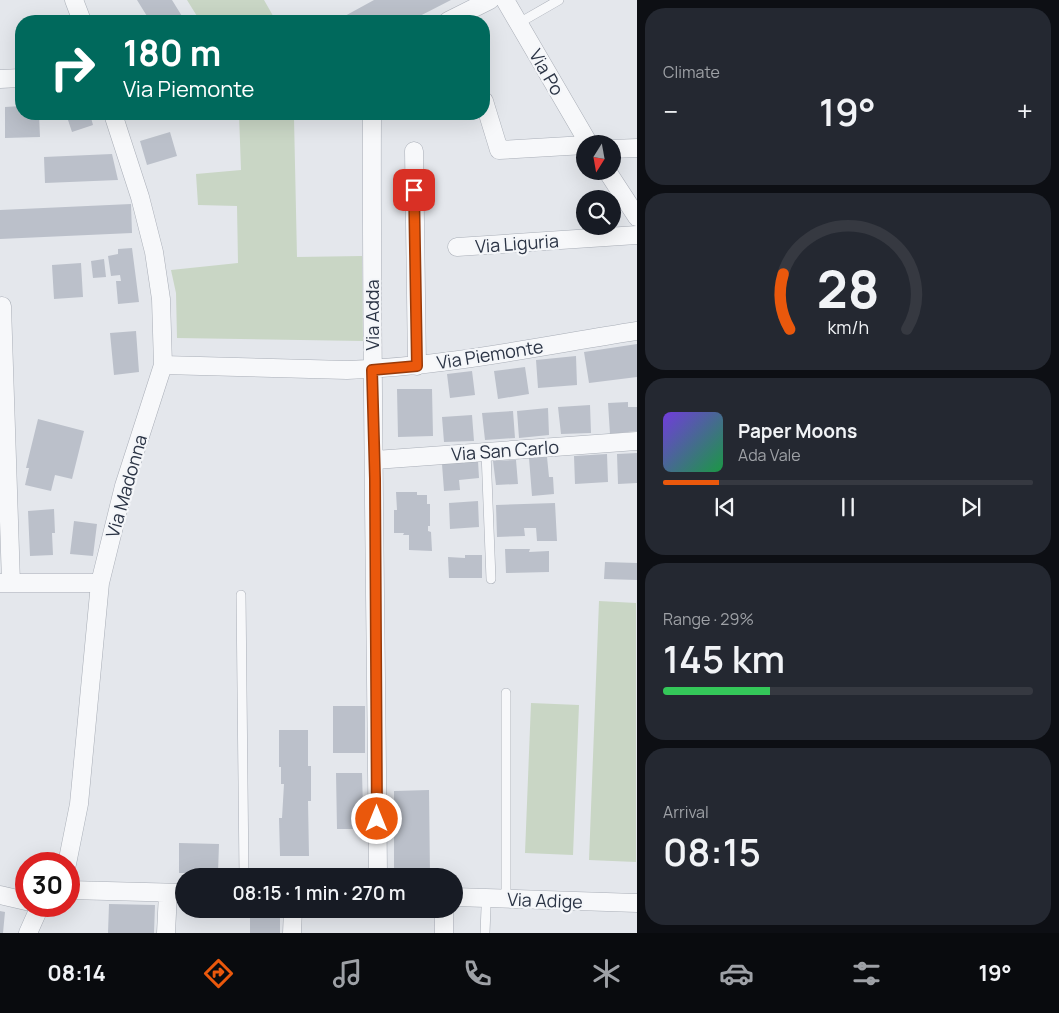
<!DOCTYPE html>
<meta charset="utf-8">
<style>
body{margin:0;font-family:Manrope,sans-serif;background:#242831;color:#f1f3f6;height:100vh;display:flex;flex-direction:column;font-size:19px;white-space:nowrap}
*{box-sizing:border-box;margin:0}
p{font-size:16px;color:#9ea1a6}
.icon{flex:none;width:28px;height:28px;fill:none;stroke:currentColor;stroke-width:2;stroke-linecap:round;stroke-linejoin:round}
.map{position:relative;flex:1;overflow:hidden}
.details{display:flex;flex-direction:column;gap:8px;padding:8px;background:#0d0f14;width:422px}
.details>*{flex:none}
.hud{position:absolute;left:15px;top:15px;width:475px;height:105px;border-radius:20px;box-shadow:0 5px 20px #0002;background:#00695c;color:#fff;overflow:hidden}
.needle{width:32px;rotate:191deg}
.buttons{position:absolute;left:576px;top:135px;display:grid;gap:10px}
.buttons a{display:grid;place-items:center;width:45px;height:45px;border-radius:50%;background:#171b24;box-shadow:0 5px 20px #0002;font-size:25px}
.speed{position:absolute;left:15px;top:852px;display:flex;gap:10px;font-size:25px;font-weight:700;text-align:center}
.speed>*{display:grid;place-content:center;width:65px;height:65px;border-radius:50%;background:#171b24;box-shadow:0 5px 20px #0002;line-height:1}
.speed .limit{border:8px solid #d22;background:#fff;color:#111}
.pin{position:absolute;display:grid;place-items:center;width:42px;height:42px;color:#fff;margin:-21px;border-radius:10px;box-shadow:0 2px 8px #0006}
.me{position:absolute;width:55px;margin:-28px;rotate:0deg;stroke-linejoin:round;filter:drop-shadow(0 0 4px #0008)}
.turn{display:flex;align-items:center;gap:18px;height:105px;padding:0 25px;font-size:22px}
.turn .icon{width:65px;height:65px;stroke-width:2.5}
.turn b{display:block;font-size:35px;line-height:42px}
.big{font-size:38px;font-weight:600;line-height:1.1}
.details .card{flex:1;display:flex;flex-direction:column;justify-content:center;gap:8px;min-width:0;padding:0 18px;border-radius:20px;background:#242831}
.details .dial{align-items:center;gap:0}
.dial svg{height:130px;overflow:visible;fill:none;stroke:#363941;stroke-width:7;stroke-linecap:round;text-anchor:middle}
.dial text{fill:#f1f3f6;stroke:none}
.song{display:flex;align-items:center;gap:15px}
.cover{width:60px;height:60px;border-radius:8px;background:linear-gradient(135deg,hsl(260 70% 55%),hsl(140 70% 35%))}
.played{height:5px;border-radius:2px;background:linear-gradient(90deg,#ea580c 15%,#363941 15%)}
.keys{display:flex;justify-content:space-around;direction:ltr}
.heat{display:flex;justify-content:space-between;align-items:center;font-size:28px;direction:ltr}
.charge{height:8px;border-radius:4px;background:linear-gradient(90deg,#34c759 29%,#363941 0)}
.trip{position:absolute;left:175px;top:868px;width:288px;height:50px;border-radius:25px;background:#171b24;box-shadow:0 5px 20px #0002;font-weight:600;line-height:50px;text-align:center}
.menu{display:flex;height:80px;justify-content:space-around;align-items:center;background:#090b0e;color:#9ea1a6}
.menu .icon{width:35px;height:35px}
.menu .selected{color:#ea580c}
.menu b{font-size:22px;color:#f1f3f6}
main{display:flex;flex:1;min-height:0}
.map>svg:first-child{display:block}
.green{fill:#c9d6c5}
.building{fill:#bbc0ca}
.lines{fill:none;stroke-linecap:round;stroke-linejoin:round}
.service-casing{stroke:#a9aeb7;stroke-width:10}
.minor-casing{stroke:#a9aeb7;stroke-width:19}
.service{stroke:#f7f8fa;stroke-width:9}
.minor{stroke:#f7f8fa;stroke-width:18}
.route-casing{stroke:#983908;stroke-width:12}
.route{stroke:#ea580c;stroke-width:9}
.labels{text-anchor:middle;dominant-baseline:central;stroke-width:4.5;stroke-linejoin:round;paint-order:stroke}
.street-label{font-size:18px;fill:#2b3445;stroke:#f4f6f9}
</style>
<main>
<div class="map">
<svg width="637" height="933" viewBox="0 0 637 933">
<rect width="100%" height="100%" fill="#e4e7ec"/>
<path class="green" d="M187,0H264L276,21H200Z
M239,114H359V117L294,118L297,257L362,256L363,341L177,338L176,293L171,270L238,263L237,206L198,205L196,174L241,170Z
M599,601L636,603V862L589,860Z
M531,703L579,705L573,855L525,853Z"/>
<path class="building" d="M137,0H172L185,21H150Z
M374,0H451L410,21H345L343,17Z
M21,106V114H39L40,137L5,138V107Z
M66,114H90L93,125L72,132Z
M170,132L177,156L147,165L140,141Z
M112,154L118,180L45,183L44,157Z
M131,204L132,233L0,239V210Z
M132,248L139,302L118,304L116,281H121L120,275L111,276L108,256L118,254V249Z
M104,259L106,277L93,278L91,261Z
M81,263L83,297L54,299L52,265Z
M136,331L139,372L114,375L110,333Z
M637,344V377L589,383L584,352Z
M576,356L577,385L538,388L536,360Z
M525,367L529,394L498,399L494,371Z
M472,371L475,395L450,398L447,374Z
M397,389H432L433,436L398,437Z
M628,402V407H637V431L610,434L608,403Z
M590,405L591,433L561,434L558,407Z
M548,408L549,435L519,438L517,411Z
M513,411L515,438L485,440L482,413Z
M472,415L474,441L444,442L442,417Z
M38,419L84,431L72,479L55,475L51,491L25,485L29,468H26Z
M637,453V483L618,484L617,454Z
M607,454L608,482L575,484L574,456Z
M547,457L549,477H553L554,494L532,496L529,458Z
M516,460L518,484L496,485L493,461Z
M478,461L479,478L459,480L460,490L444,491L442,464Z
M396,492H417V495H427V504H430V526H428V531L431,532L432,551L409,550V535H403L404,533H394V510H397Z
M478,501L479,527L450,529L449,503Z
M555,503L557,541H537L536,528H524L525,536L497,537L496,505Z
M54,509L55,533H52L53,555L30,556L28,511Z
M74,521L97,524L93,556L70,554Z
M505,549H530L529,552L549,551V572L506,573Z
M465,555H482V578H449L448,557L465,558Z
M605,562L637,563V580L604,579Z
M333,706H365V753H333Z
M279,730H308V766H311V801H308L309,856H280L279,818H282L284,784H281V767H279Z
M336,773H362L363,808H366V829H337Z
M429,790L430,876H394V791Z
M179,843L219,844L218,873H179Z
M109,904L155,905L154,933H108Z
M250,910L280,911V933H250Z
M0,911L5,912L3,933H0Z"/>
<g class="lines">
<defs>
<path id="service" d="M519,23L559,0
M486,452L491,579
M241,595L244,876
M506,693V899
M485,933L486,908"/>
<path id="minor" d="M74,0L82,21
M505,0L589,144
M448,21L490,0
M0,79L21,78
M484,101L499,150L585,145
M372,114C371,368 376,622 378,876
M612,149L637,148
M414,151L417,366
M607,171L637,217
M457,247L637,235
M2,306L11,583
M163,365L347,370C444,367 541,346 637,331
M375,460L637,441
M0,583H100
M67,864L79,804L100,583L124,486L163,365L161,299L154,252L140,197L113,114
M69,890L184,893
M0,895L26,901
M454,897L637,903
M28,933L40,906
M166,933L168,893
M292,933L293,909
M444,933V909"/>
</defs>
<use href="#service" class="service-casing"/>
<use href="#minor" class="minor-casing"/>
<use href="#service" class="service"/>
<use href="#minor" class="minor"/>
</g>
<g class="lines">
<defs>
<path id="route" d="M377,819L375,479L372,370L417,366L414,190"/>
</defs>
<use href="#route" class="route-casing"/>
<use href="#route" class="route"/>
</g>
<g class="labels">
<g class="street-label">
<text transform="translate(547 72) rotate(60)">Via Po</text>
<text transform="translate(517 243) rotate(-4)">Via Liguria</text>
<text transform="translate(372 315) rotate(-90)">Via Adda</text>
<text transform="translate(490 354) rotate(-9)">Via Piemonte</text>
<text transform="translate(505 450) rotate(-4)">Via San Carlo</text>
<text transform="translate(126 486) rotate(-74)">Via Madonna</text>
<text transform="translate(545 900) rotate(2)">Via Adige</text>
</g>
</g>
</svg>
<div class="buttons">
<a><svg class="needle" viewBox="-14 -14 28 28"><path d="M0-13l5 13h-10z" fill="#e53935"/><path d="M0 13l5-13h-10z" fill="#9ea1a6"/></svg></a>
<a><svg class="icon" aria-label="search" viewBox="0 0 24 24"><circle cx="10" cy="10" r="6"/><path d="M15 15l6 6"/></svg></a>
</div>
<div class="speed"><div class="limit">30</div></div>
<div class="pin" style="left:414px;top:190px;background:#d93025"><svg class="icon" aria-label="arrive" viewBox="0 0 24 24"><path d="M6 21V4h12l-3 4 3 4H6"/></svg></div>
<svg class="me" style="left:377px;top:819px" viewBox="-20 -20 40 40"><circle r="17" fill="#ea580c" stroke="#fff" stroke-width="3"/><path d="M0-11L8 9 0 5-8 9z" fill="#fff"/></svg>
<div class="trip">08:15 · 1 min · 270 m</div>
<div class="hud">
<div class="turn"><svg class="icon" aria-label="right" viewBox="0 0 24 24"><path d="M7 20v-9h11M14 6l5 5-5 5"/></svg><div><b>180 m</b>Via Piemonte</div></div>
</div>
</div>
<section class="details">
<div class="card"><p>Climate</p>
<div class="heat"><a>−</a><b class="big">19°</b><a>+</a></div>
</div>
<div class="card dial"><svg viewBox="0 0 100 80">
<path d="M14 69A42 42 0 1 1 86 69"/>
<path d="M14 69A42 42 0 0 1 10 35" stroke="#ea580c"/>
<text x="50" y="56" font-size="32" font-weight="700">28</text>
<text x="50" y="72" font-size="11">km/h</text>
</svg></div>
<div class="card">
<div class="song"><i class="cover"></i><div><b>Paper Moons</b><p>Ada Vale</p></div></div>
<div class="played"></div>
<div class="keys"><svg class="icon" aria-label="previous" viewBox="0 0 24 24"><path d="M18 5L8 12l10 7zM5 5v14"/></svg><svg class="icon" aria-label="pause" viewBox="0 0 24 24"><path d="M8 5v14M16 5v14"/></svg><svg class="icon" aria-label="next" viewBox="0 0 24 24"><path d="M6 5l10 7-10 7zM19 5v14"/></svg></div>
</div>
<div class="card"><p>Range · 29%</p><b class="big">145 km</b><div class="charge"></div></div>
<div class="card"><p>Arrival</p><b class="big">08:15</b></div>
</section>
</main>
<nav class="menu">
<b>08:14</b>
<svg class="icon selected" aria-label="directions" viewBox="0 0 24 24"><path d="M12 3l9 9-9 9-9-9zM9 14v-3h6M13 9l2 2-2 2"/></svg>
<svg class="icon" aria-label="music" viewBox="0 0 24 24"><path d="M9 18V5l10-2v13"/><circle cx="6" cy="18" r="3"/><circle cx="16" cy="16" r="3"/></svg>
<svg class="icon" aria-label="phone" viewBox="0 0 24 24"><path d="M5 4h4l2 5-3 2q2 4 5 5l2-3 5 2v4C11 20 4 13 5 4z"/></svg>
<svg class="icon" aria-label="climate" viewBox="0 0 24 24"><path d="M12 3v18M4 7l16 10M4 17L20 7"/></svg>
<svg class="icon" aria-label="car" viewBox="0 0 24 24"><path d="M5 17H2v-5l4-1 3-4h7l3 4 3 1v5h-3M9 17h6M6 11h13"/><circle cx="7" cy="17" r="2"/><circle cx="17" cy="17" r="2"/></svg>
<svg class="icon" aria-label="filters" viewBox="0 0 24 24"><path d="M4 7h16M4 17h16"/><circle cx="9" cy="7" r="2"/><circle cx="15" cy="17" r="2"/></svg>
<b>19°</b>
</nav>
